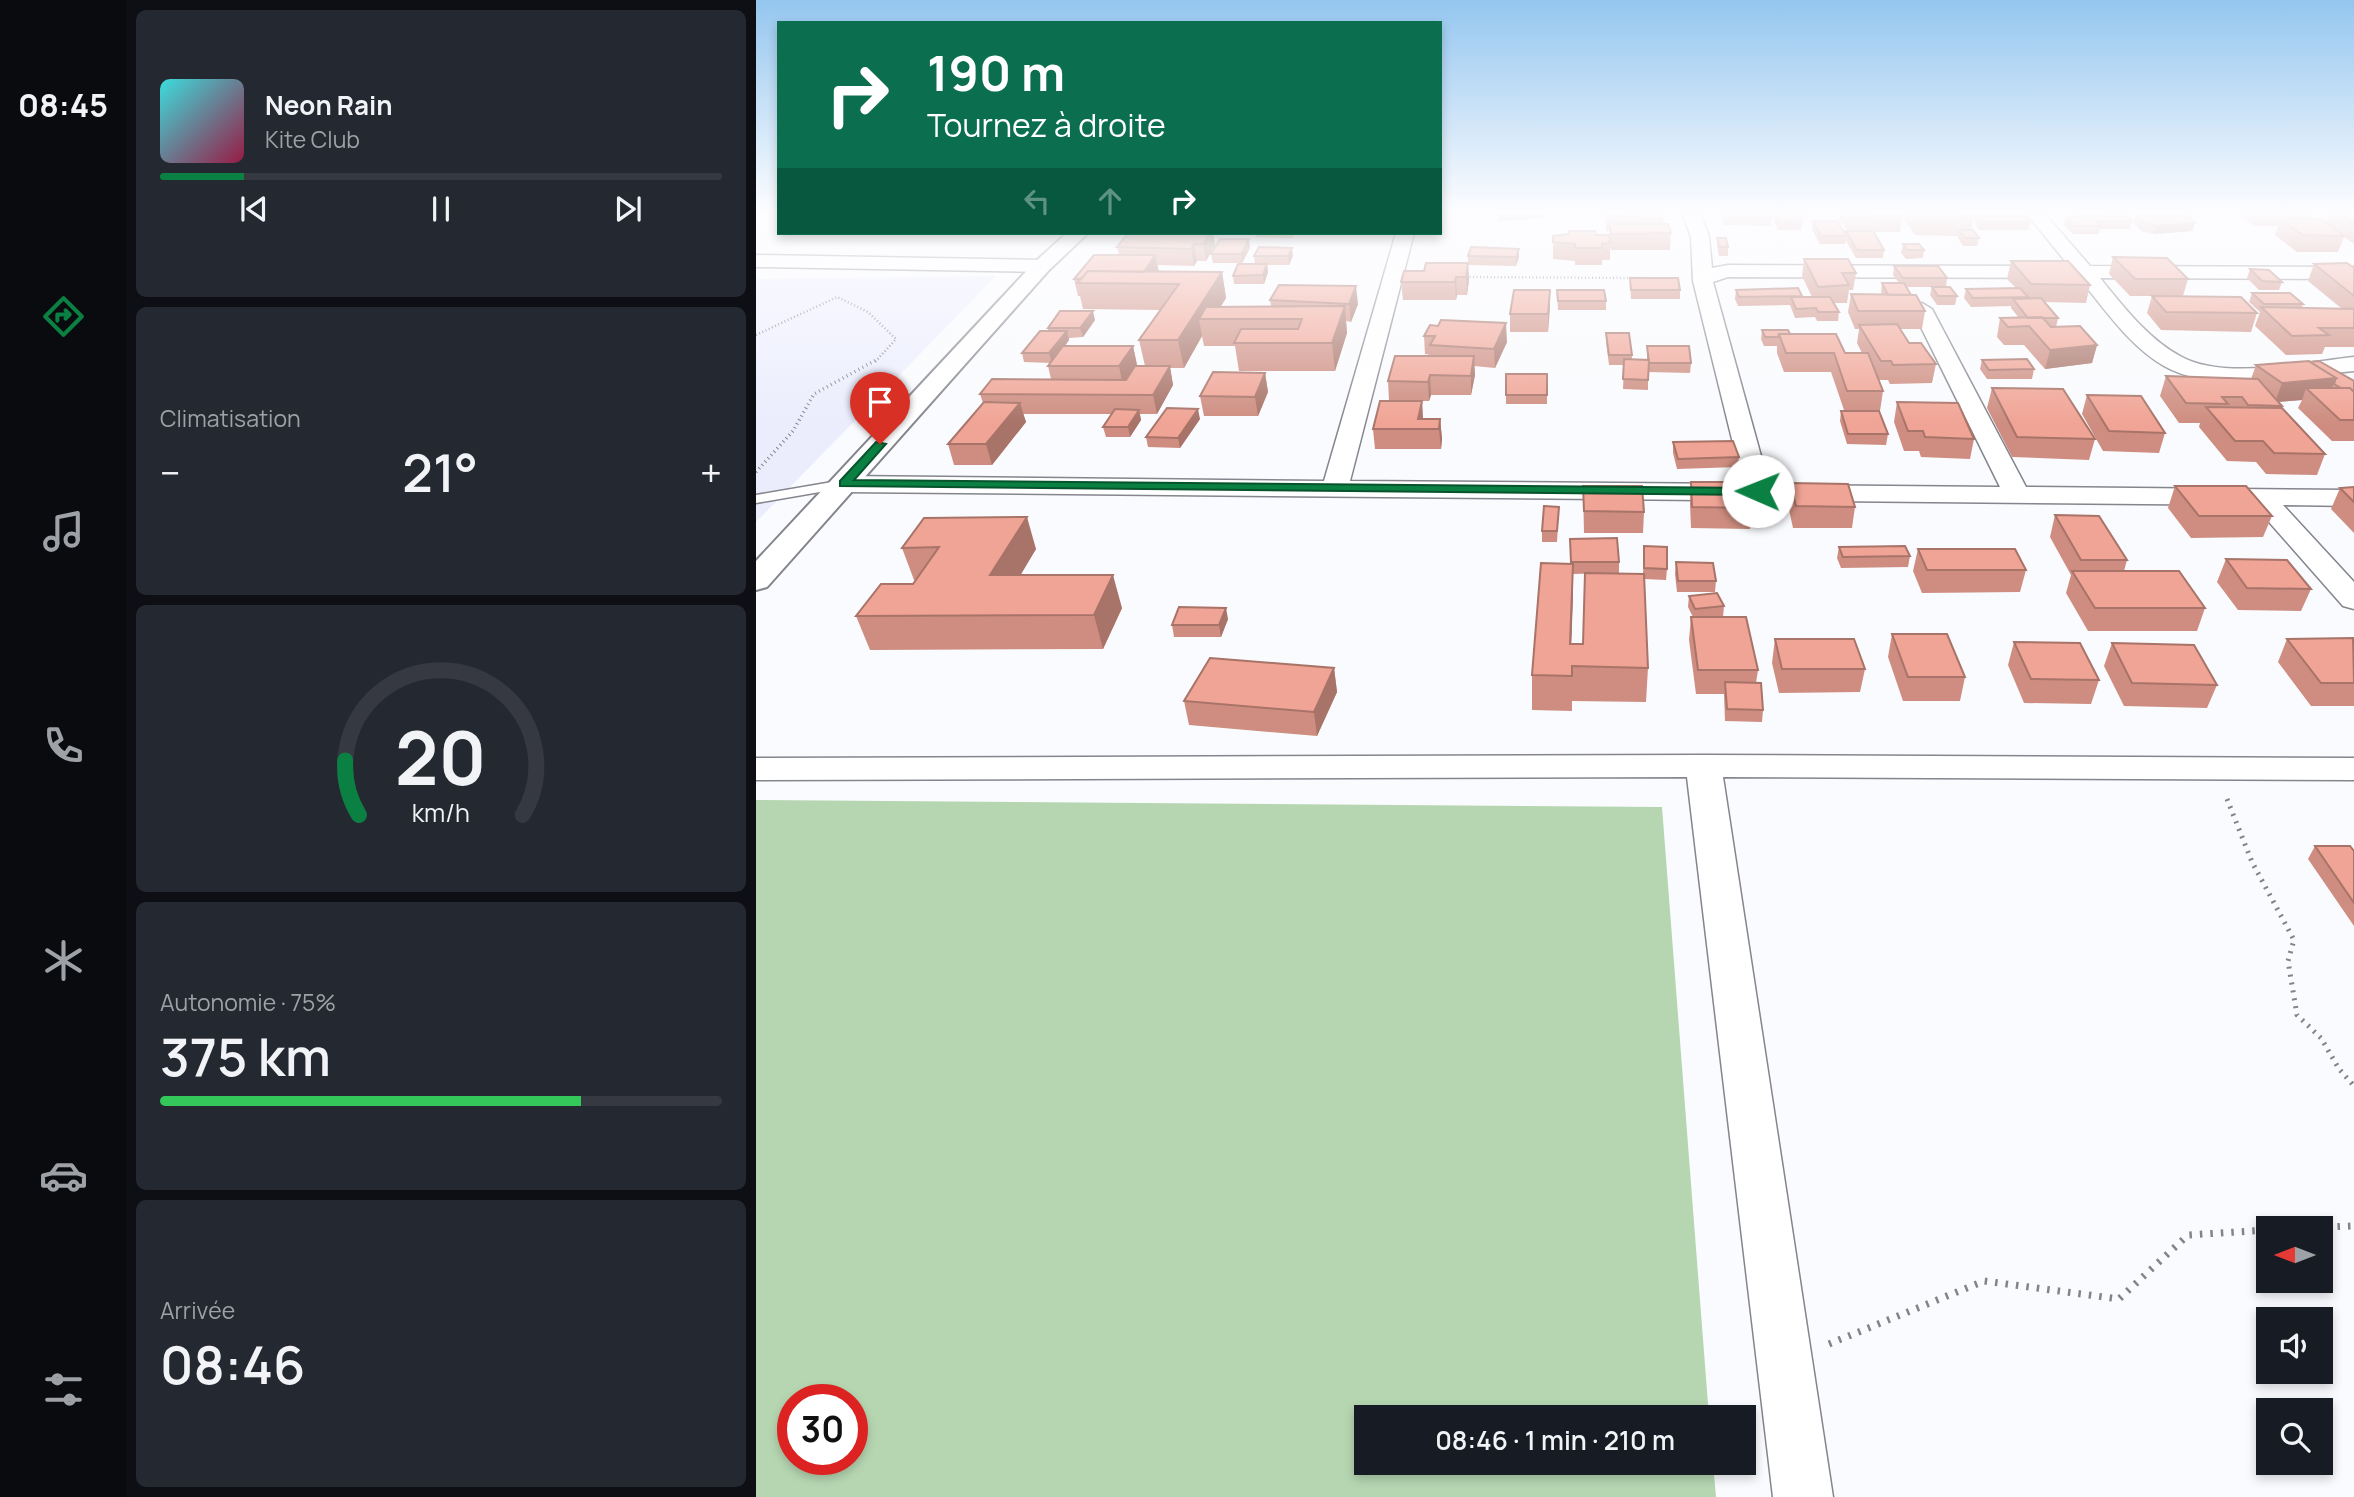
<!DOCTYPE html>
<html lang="fr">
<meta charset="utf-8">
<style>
body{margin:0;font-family:Manrope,sans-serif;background:#242831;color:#f1f3f6;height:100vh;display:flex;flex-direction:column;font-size:26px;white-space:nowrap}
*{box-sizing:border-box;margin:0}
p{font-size:23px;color:#9ea1a6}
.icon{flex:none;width:38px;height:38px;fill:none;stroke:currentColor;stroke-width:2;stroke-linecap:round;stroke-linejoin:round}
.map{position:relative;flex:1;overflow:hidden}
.details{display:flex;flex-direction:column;gap:10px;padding:10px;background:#0d0f14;width:630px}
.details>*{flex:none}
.banner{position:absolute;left:21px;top:21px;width:665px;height:214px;border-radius:0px;box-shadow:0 4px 10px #0003;background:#0b6e4f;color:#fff;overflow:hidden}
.needle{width:46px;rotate:270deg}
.buttons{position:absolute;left:1500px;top:1216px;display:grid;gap:14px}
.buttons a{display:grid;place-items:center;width:77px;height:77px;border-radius:0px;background:#171b24;box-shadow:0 4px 10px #0003;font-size:35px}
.speed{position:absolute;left:21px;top:1384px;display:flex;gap:14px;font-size:35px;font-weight:700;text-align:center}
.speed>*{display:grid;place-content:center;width:91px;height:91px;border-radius:50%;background:#171b24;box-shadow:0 4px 10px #0003;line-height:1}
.speed .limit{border:10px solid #d22;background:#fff;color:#111}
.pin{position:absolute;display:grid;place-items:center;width:60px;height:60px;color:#fff;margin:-72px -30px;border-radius:50% 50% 50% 0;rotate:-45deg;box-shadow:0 0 7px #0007}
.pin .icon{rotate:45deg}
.me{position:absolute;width:77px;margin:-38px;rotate:271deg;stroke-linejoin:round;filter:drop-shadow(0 0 5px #0008)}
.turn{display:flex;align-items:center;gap:24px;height:147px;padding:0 35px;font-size:32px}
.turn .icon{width:91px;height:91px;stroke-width:2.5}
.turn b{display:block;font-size:49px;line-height:60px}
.lanes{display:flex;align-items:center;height:66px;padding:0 35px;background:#0003;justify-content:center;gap:35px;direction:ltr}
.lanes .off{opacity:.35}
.big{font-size:52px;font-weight:600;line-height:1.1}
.details .tile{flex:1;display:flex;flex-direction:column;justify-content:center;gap:10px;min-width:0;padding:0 24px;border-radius:10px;background:#242831}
.details .dial{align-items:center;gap:0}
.dial svg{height:182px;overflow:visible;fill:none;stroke:#363941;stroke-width:7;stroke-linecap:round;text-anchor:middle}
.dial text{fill:#f1f3f6;stroke:none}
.song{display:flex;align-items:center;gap:21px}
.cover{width:84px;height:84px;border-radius:10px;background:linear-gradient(135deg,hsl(180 70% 55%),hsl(340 70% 35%))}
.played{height:7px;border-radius:4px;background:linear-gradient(90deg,#0b8043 15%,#363941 15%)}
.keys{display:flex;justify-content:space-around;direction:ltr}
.heat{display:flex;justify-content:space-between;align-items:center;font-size:38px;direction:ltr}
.charge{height:10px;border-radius:5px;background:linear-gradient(90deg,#34c759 75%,#363941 0)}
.trip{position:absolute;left:598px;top:1405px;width:402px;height:70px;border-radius:0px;background:#171b24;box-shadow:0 4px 10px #0003;font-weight:600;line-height:70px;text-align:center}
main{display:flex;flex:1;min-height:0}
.dock{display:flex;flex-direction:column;width:126px;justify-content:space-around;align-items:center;background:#090b0e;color:#9ea1a6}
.dock .icon{width:49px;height:49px}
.dock .current{color:#0b8043}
.dock b{font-size:32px;color:#f1f3f6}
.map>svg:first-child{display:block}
.built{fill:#ebedfd}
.green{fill:#b6d6b1;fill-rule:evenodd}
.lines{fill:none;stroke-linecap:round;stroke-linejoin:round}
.service-casing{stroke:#84858d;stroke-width:3}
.minor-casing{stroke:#84858d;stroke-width:3}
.tertiary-casing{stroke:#84858d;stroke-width:4}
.path-far3{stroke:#848487;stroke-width:2.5;stroke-dasharray:1 2.5;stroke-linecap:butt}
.path-far2{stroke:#848487;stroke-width:3.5;stroke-dasharray:1 3.5;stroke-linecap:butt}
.path-far1{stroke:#848487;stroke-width:5;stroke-dasharray:2 6;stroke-linecap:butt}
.path{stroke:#848487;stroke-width:7;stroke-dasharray:2.5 8;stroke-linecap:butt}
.service{fill:#fff;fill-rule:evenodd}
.minor{fill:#fff;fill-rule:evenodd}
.tertiary{fill:#fff;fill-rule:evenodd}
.wall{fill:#ce8d80}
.shaded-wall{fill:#a87368}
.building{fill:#f0a495;stroke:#a87368;stroke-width:2}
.route{fill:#0b8043;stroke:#07532c;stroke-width:2}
</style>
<main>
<nav class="dock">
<b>08:45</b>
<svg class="icon current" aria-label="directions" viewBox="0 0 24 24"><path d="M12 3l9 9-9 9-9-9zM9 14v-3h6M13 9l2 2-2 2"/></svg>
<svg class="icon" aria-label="music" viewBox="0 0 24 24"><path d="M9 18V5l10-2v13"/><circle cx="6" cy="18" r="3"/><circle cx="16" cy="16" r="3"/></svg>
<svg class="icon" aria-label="phone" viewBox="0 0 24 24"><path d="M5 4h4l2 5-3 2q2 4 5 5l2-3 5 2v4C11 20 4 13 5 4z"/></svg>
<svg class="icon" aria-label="climate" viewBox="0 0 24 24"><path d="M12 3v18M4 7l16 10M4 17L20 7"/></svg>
<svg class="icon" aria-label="car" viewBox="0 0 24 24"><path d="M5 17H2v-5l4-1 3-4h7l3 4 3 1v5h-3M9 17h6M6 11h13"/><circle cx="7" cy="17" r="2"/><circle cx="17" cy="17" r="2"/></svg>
<svg class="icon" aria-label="filters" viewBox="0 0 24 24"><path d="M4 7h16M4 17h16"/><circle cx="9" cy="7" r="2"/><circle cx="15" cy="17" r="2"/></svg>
</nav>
<section class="details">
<div class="tile">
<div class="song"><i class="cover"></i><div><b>Neon Rain</b><p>Kite Club</p></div></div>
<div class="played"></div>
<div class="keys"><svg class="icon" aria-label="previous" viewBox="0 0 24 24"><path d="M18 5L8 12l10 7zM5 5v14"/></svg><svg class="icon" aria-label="pause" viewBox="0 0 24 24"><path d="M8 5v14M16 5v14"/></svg><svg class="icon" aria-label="next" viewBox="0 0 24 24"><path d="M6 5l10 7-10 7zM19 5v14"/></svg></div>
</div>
<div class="tile"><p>Climatisation</p>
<div class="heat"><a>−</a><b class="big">21°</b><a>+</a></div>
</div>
<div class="tile dial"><svg viewBox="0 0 100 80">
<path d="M14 69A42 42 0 1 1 86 69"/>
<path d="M14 69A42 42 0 0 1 8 45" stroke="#0b8043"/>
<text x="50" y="56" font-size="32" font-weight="700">20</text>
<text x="50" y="72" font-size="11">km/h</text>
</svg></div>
<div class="tile"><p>Autonomie · 75%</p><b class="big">375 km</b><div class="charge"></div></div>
<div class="tile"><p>Arrivée</p><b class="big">08:46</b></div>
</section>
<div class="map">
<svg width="1598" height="1497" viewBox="0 0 1598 1497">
<rect width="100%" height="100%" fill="#fafbfe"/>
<path class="built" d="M240,276L0,522V279Z"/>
<path class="green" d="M0,800L906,807L953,1417L611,1418V1463H957L960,1497H0ZM37,1400H96V1460H37Z"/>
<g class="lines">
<defs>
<path id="service" d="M88,480L95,484L93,487L0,503V495Z"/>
<path id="minor" d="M927,214H945L953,237L956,268L972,265L1313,266L1271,214H1289L1334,266L1598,267V279L1344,278C1367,306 1391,338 1424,356C1467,381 1550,362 1598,357V371C1540,376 1462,396 1408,366C1373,346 1348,308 1323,278L972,277L957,282L1013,485L1244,487L1156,309L1166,303L1176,309L1270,487L1598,490V506L1527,505L1598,582V609L1587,606L1498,505L88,492L79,490L75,484L79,478L88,476L568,481L640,233H658L594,481L987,484L937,281L935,237Z
M0,255L286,260L296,266L286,272L0,267Z
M947,755L1598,758V780L967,777L1077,1497H1017L931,777L0,780V758Z"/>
<path id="tertiary" d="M311,233H332L293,270L11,587L0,590V561L279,262Z"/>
</defs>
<use href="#service" class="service-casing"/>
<use href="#minor" class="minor-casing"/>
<use href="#tertiary" class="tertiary-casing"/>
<path class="path-far3" d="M710,277L886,278
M0,335L81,297L112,312L140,339L119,362"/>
<path class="path-far2" d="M0,472L37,431L58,394L120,360"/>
<path class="path-far1" d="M1471,799L1496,862L1538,940L1532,961L1541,1015L1565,1038L1583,1069L1598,1086"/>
<path class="path" d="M1550,1228L1595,1226L1598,1223
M1073,1344L1228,1281L1363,1299L1432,1235L1512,1230"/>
<use href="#service" class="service"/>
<use href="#minor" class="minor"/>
<use href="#tertiary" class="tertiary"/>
</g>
<path class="wall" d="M849,214H912H906L907,224L915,233L914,250H855L854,247V260H846V265H819V261L797,259V236H853V231H850Z
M967,214H1014L1016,217L1015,226L968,225L966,220Z
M1018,214H1048V219H1045L1046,222L1045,230H1022L1018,221Z
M1084,214H1146L1147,215L1144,232H1118L1128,250L1127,258H1100L1090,241L1089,244H1064L1056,229L1057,221L1090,234V231H1092L1083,220Z
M1149,214H1217L1218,216L1215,230L1223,238L1221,246H1207L1202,238V236L1159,235L1148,219Z
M1247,214H1271L1270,218L1274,222L1272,230H1223L1219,224L1220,216H1249Z
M1313,214H1355L1376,221L1374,229H1344L1343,234H1317L1308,225L1310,217L1315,216Z
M1380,214H1437L1435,220L1439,223L1436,231L1398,234L1385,231L1378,223L1380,215H1390L1389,214Z
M1482,214H1557L1556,219L1571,222L1574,214H1598V244L1588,237L1582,252H1541L1519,235L1522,226H1498Z
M684,220H687V234H666V233H684Z
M372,233H457L459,245L450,261H441L438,266L401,265L403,272H466L470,298L465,306H515L514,300L602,304L595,322L590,321L591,333L579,371H483L479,346H448L446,336L428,368H414L417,385L401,414H384L385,420L374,437H350L347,427L356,414H267L270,422L236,465H198L192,444L227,403L224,394L295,379L292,366L295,363L268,362L266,353L292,331V328L339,320L327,337L313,338V340L309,346H377L381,365L380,366H389L383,340L404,310L327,309L324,296H322L318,279L363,255L361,247Z
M499,233H539L536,238L500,237Z
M961,238L972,247V256H963L961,247Z
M1147,244L1168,250L1167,258L1150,259L1145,253Z
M494,248L486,263H457L455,254Z
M763,249V257L760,266L712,265L713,280L711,295H701L700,300H647L645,282L668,271L712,263V256Z
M498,256H537L533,265H511L512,272L508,284H478L477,276L499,264Z
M1357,257L1432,279L1427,296L1501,313L1495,332L1405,330L1391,313L1396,296H1374L1353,274Z
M1048,259L1100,273L1097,290H1093L1091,303H1078L1083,312L1082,321H1061L1059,317L1039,318L1034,305L982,306L979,299L980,290L1046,296V297H1056L1046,276Z
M1255,261L1334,285L1330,303L1289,302L1302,318L1300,327L1341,345L1336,363L1289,369L1268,345H1248L1241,337L1244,318H1263L1255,308V306L1215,307L1208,298L1210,289L1260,288L1251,279Z
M1558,264L1598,268V347H1569L1566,354L1530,355L1499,326L1504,312L1493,302L1496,293L1547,304L1546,308H1585L1552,281Z
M1138,266L1191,278L1190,287L1201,296L1199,305H1181L1174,295L1176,287H1150L1155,295L1169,311L1166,329H1144L1153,343L1180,364L1176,383L1134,384L1132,380H1123L1127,391L1124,411L1088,410L1075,372H1028L1021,353V346H1008L1005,339L1006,330L1034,334L1089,353H1106L1101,343L1103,329H1099L1092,312L1095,294H1126L1125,292L1126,283H1143L1137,275Z
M1494,269L1526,282L1523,290H1503L1491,278Z
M874,278L924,290V299H875Z
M794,290L792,332H754V314Z
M801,290L850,301V310H802Z
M850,333L876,355V359L891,360V346L935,363L934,373L892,372V390L867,389L868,365H853L850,342Z
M668,336L751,342L739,368L718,366L719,375L715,395H675L673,401H666L667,419H684L686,439L685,449H619L617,429L633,401L632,381L674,356V355L669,354Z
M1226,360L1278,369L1276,379H1231L1224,369Z
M1500,365L1598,381V441H1576L1542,408L1546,400L1522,402L1526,406L1525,408L1569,454L1561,475L1510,474L1500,462L1471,461L1443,427L1444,423H1423L1404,396L1410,376L1495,379Z
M509,373L512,392L502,416H448L444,396Z
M791,374V404H750V395Z
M1236,388L1339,439L1333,460L1256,457L1231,408Z
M1331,395L1409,433L1403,453L1347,451L1326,414Z
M1141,402L1218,439L1214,459L1165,457L1163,451H1148L1138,422Z
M1085,411L1132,434L1130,445L1091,444L1084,421Z
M444,419L424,448L392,447L390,437Z
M917,442L983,457L982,467L921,469L917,453Z
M935,482L996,508L994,529L935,528L934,504Z
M1034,483L1099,507L1096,528H1037L1032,505Z
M827,486L888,512L887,533H828Z
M1419,486L1516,516L1507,537L1435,538L1412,508Z
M1598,487V533L1575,509L1584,488Z
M803,507L801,542H786V531Z
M1299,515L1371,560L1368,571L1449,608L1441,631H1332L1310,593L1315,575L1294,537Z
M168,518L280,549L264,575L366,608L347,649L114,650L100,616L157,584L160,580H158L146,548Z
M814,539L863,562V573L817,574L815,644H827L887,574L888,546L911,569L910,580L888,579L892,668L890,702L816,701V711L776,710V675L814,564Z
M1083,547L1154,556L1152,567L1085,568L1081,558Z
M1162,549L1270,570L1264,592L1166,593L1157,571Z
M1470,559L1555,589L1545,611L1482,610L1461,582Z
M920,562L960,581L959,592H921L919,574Z
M933,596L968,606L967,617L1002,670L1000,683L1007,710L1006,722L969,721L968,694H940L933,640L935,617H937L932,607Z
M472,619L465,637H418L416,625Z
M1136,634L1209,677L1204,701H1147L1132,657Z
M1019,639L1109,669L1104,692L1023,693L1016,663Z
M1531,639H1598V706H1555L1522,662Z
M1258,642L1343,680L1335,704L1268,703L1252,665Z
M1356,643L1461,685L1451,708L1368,706L1348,666Z
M578,668L581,692L561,736L433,725L428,701Z
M1559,846L1598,851V926L1552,859Z"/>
<path class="shaded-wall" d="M742,214H788V218L742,221Z
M1439,223L1436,231L1398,234L1400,226Z
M454,233H457L459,245L450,261L447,244Z
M493,239L494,248L486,263L485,254Z
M438,244L441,261L438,266L435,249Z
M536,248L537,256L533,265L532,256Z
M763,249V257L760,266V257Z
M399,255L403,272L383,279Z
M712,263L713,280L711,295L710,277Z
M511,264L512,272L508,284L507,275Z
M466,272L470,298L457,319H443L446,336L428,368L422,340Z
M700,277L701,295L700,300L699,282Z
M600,286L602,304L595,322L593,304Z
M794,290V308L792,332V314Z
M589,306L591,333L579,371L576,343Z
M337,311L339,320L327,337L324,328Z
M750,323L751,342L739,368L738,349Z
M311,331L313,340L296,363L293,353Z
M1341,345L1336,363L1289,369L1294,350Z
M377,346L381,365L367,386L363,366Z
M718,356L719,375L715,395V376Z
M414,366L417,385L401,414L397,395Z
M509,373L512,392L502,416L499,397Z
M674,375L675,395L673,401L672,382Z
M1580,378L1572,397L1550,388L1546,400L1519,402L1526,383Z
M666,401L667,421L662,419Z
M264,403L270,422L236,465L230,444Z
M442,409L444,419L424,448L422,438Z
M383,410L385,420L374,437L372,427Z
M684,419L686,439L685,449L683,429Z
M271,517L280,549L245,608L234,575Z
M817,564V597L814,678V644Z
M357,575L366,608L347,649L338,615Z
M470,608L472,619L465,637L463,625Z
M578,668L581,692L561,736L558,712Z"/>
<path class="building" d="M851,214H906L907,219L851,215Z
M968,214H1014L1016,217H968Z
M1019,214H1042L1046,222H1023Z
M1094,214H1146L1147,215L1095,217Z
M1158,214H1217L1218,216H1205L1208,219H1162Z
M1363,214H1368L1376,221H1341L1345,226H1319L1310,217Z
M1584,214H1598V223Z
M1380,215L1430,216L1439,223L1400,226L1388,223Z
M1220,216H1268L1274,222H1225Z
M1525,219H1565L1588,236L1547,235Z
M1057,221H1081L1091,236H1065Z
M853,224H912L915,233L855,234Z
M1203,230H1217L1223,238H1209Z
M813,231H839L840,235H853L854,243L846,244V248H819V244L797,242V236L813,234Z
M1090,231H1117L1128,250H1101Z
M372,233H454L447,244H438L435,249L361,247Z
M961,238H970L972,247H964Z
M464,239H493L485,254H455Z
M1147,244H1163L1168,250H1151Z
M503,247L536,248L532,256H498Z
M715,247L763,249L760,257L712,256Z
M338,255H399L388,272L332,271L325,279H318Z
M1357,257L1411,258L1432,279H1379Z
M1048,259H1092L1100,273H1086L1093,285L1062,287Z
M1255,261H1312L1334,285L1275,284Z
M670,263H712L710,277H700L699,282H645L648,271H668Z
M1591,263L1598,268V296L1558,264Z
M482,264H511L507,275L477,276Z
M1138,266H1182L1191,278H1147Z
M1494,269L1513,270L1526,282L1506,281Z
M332,271L466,272L422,340H383L423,284L321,283Z
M874,278H922L924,290H875Z
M1126,283H1148L1155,295H1132Z
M523,285L600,286L593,304L514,300Z
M1176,287H1194L1201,296H1182Z
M1042,288L1046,296L983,297L980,290Z
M1264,288L1272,297L1217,298L1210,289Z
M758,290H794L792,314H754Z
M801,290H848L850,301H802Z
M1496,293H1534L1547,304H1508Z
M1095,294L1160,295L1169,311H1102Z
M1396,296L1485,297L1501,313L1410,312Z
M1035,297H1074L1083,312H1062L1060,308L1040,309Z
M1285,298L1302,318H1272L1257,299Z
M589,306L576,343H478L485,329H542L546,319H443L450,307Z
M1505,307L1598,309V328H1563L1573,335L1536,336Z
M304,311H337L324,328H292Z
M1286,317L1295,327L1324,326L1341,345L1294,350L1273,326L1252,327L1244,318Z
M685,320L750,323L738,349L674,345L679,336H668L674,325L682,326Z
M1141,324L1153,343H1165L1180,364L1137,365L1135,361H1125L1103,325Z
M1006,330H1032L1034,334H1023L1022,337H1009Z
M284,331H311L293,353H266Z
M850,333H873L876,355H853Z
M1023,334H1080L1089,353H1112L1127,391H1091L1078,353H1030Z
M307,346H377L363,366H292Z
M891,346H933L935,363H893Z
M639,356H718L715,376L674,375L672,382L632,381Z
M868,359L893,360L892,380L867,379Z
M1271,359L1278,369L1233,370L1226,360Z
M1553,361L1580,378L1526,383L1500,365Z
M1563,361L1598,381V392L1594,388H1585L1578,384L1580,378L1554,362Z
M379,366H414L397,395L224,394L236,379L370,380Z
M457,372L509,373L499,397L444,396Z
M750,374H791V395H750Z
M1410,376L1502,379L1526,406L1492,405L1486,397H1466L1472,404L1430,403Z
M1236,388L1307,389L1339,439L1261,437Z
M1550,388H1594L1598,392V420H1584Z
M1331,395L1385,396L1409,433L1353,431Z
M624,401H666L662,419H684L683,429H617Z
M228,402L264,403L230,444H192Z
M1141,402L1202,403L1218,439L1169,437L1167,431H1152Z
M1450,407L1526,408L1569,454L1518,453L1507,441H1479Z
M411,408L442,409L422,438L390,437Z
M359,409L383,410L372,427H347Z
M1085,411H1123L1132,434H1092Z
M977,441L983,457L922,459L917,442Z
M935,482H992L996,508L936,507Z
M1034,483L1092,484L1099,507L1040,506Z
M827,486H886L888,512L828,511Z
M1419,486H1490L1516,516H1443Z
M1598,487V502L1584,488Z
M788,506L803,507L801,531H786Z
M1299,515L1343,516L1371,560H1325Z
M271,517L234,575H357L338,615L100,616L125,584H157L183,547L146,548L168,518Z
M861,538L863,562H815L814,539Z
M888,546L911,547V569L888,568Z
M1149,546L1154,556L1087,557L1083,547Z
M1162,549H1259L1270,570H1171Z
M1470,559L1531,560L1555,589L1491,588Z
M920,562L957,563L960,581H922Z
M785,563L817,564L814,644H827L829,573L888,574L892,668L816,666V676L776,675Z
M1316,571H1423L1449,608H1339Z
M961,593L968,606L939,609L933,596Z
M423,607L470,608L463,625H416Z
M935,617H990L1002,670H942Z
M1136,634H1191L1209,677H1152Z
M1597,638L1598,683H1565L1531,639Z
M1019,639H1098L1109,669H1026Z
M1258,642L1324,643L1343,680L1275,679Z
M1356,643L1438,645L1461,685L1376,683Z
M454,658L578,668L558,712L428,701Z
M969,682L1005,683L1007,710L971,709Z
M1559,846H1594L1598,851V903Z"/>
<linearGradient id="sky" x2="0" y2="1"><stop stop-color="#94c6ef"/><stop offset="0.5" stop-color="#fdfdff"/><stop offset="1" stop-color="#fdfdff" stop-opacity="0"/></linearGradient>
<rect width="1598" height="424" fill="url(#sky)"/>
<path class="route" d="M120,442L130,444L98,480L1002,488L1008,491L1002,495L84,486V481Z"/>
</svg>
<div class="buttons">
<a><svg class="needle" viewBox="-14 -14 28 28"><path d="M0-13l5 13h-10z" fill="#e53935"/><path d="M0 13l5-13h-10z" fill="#9ea1a6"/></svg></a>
<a><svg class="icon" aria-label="sound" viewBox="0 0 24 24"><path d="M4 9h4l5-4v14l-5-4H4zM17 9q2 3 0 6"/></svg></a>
<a><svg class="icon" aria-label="search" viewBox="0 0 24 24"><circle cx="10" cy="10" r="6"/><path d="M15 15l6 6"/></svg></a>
</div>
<div class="speed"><div class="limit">30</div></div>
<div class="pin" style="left:124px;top:444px;background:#d93025"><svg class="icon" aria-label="arrive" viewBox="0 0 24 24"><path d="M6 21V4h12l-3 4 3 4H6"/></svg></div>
<svg class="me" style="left:1002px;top:491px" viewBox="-20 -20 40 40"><circle r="19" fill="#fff"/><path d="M0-13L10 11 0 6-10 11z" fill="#0b8043"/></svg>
<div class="trip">08:46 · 1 min · 210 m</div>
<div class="banner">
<div class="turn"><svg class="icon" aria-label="right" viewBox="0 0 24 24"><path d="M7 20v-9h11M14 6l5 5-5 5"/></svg><div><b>190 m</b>Tournez à droite</div></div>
<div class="lanes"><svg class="icon off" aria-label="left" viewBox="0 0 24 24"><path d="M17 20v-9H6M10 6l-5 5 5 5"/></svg><svg class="icon off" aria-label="ahead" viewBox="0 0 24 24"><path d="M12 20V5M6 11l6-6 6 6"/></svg><svg class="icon" aria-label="right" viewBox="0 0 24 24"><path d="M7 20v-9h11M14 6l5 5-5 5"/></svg></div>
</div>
</div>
</main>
